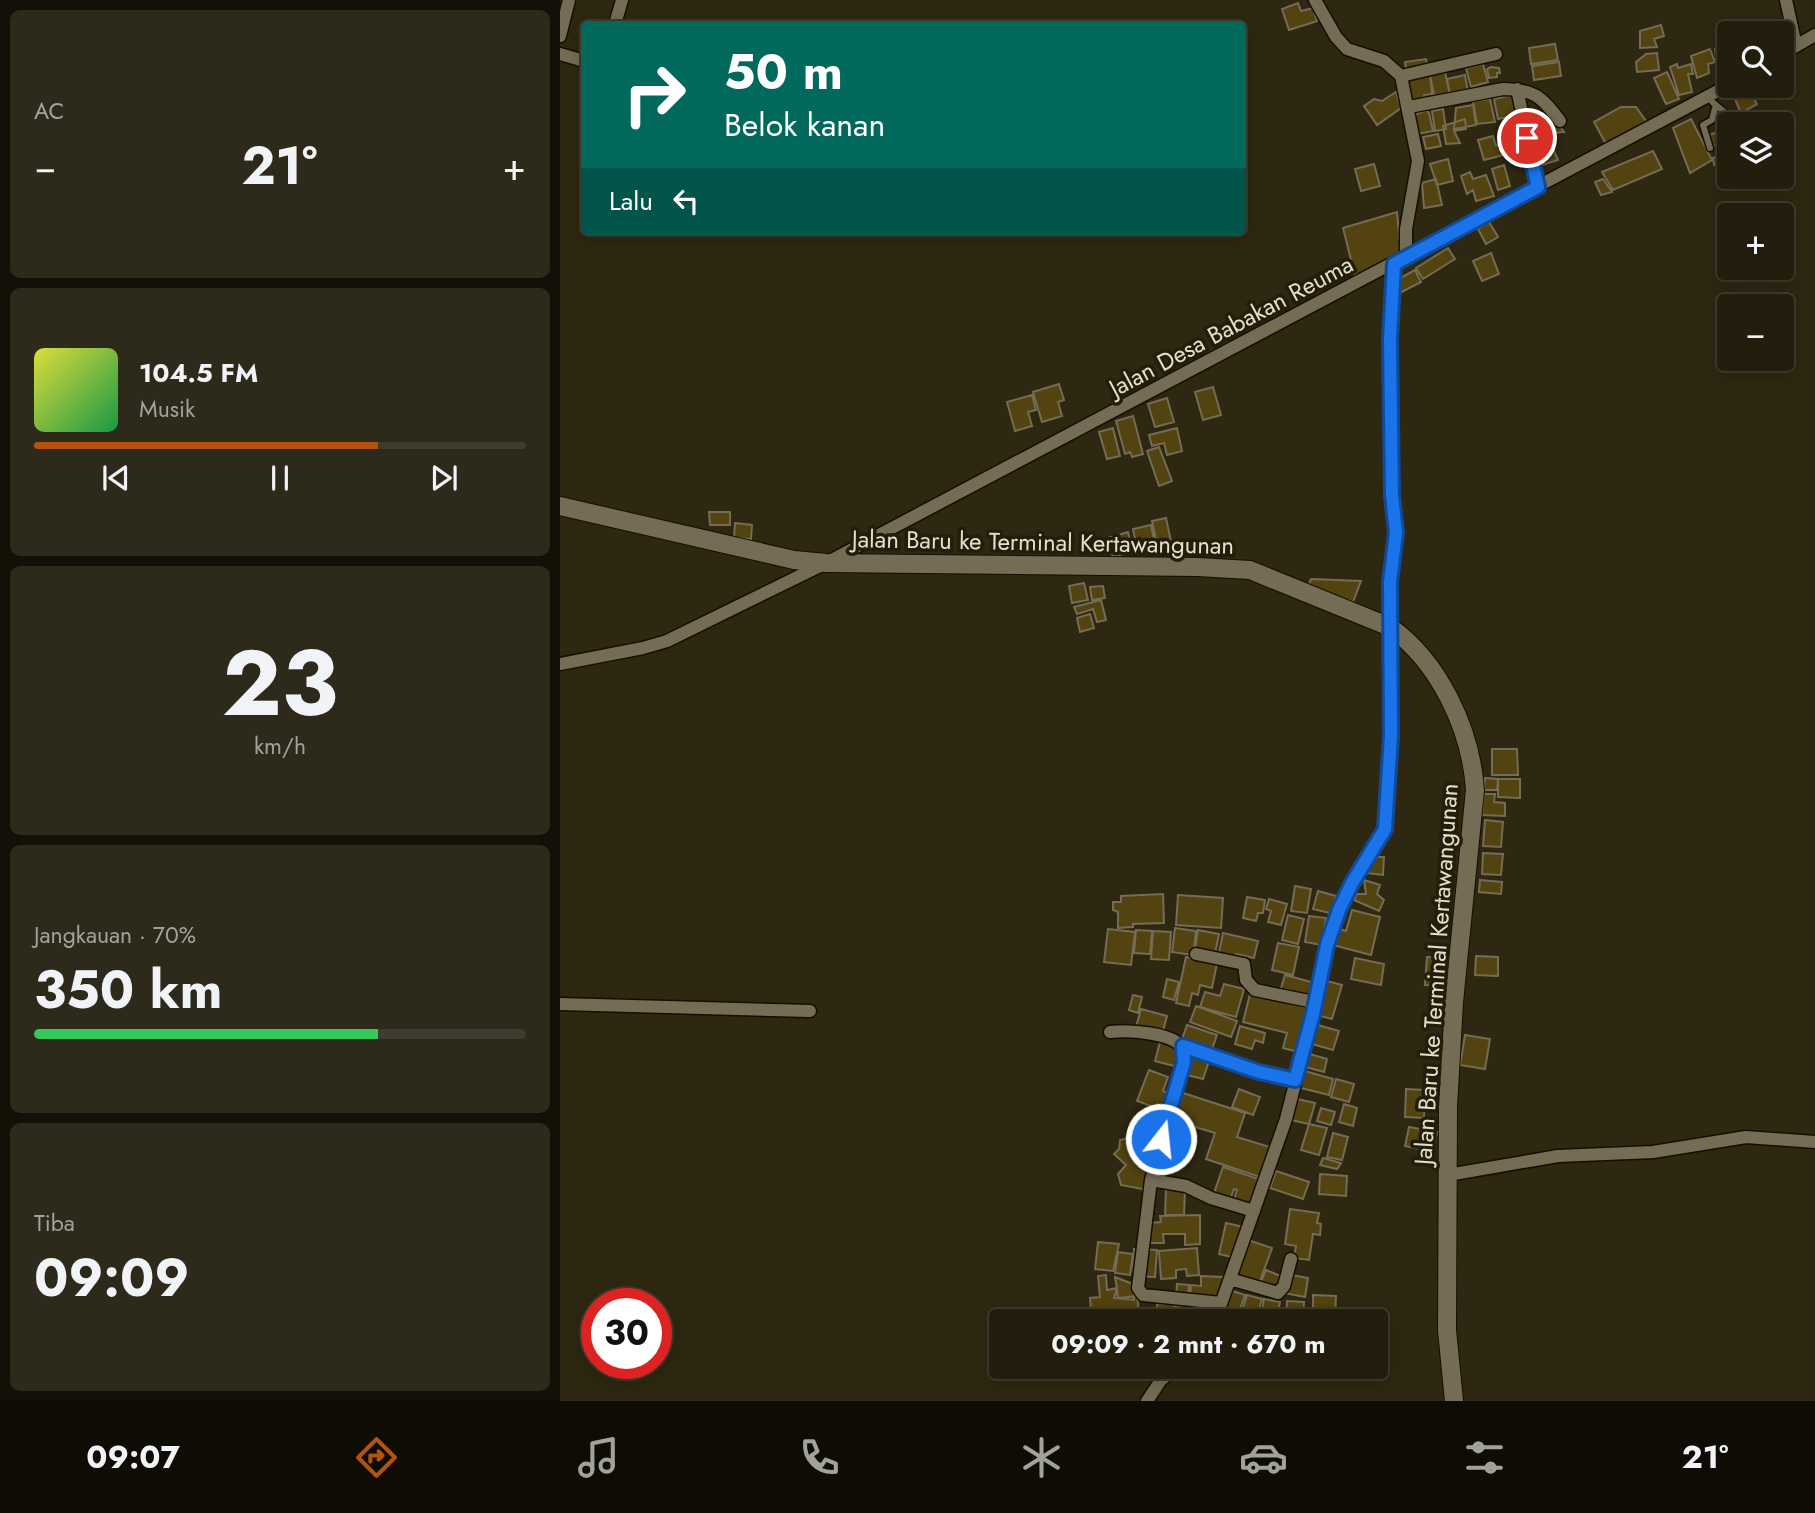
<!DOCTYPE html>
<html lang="id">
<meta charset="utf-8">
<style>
body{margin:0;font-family:Jost,sans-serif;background:#2e2a1b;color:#f1f3f6;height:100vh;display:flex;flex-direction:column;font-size:26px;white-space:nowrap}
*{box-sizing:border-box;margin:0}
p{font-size:23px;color:#a2a29d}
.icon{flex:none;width:38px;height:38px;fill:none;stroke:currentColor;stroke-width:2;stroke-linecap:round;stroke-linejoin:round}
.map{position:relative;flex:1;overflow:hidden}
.drawer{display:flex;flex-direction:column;gap:10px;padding:10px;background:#131007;width:560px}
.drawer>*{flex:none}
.hud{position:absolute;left:21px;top:21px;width:665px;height:214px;border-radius:7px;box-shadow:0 4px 18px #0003,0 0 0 2px #3f3b2e;background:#00695c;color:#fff;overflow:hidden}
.fabs{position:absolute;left:1157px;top:21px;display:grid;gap:14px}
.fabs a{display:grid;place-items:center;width:77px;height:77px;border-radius:7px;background:#221d0d;box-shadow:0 4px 18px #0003,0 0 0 2px #3f3b2e;font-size:35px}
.speed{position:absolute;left:21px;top:1288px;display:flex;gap:14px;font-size:35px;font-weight:700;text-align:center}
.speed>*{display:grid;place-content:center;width:91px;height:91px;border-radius:50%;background:#221d0d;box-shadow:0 4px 18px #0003,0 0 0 2px #3f3b2e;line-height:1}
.speed .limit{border:10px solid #d22;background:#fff;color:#111}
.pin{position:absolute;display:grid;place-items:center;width:60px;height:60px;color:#fff;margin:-30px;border:4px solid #fff;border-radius:50%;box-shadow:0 2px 7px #0007}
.me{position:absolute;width:77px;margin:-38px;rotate:16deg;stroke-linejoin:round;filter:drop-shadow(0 0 5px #0008)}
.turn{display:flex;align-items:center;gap:24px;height:147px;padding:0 28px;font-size:32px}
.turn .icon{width:91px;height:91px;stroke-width:2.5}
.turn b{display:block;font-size:49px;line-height:60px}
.then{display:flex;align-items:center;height:66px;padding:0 28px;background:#0003;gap:14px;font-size:26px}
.big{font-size:52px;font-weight:700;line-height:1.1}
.drawer .tile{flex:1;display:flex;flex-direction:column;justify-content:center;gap:10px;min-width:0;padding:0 24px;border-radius:10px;background:#2e2a1b}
.drawer .dial{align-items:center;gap:0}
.dial b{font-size:91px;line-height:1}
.song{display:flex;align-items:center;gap:21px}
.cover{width:84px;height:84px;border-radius:10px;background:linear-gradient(135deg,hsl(60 70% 55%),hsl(140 70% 35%))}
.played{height:7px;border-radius:4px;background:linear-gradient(90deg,#b45309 70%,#3f3b2e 70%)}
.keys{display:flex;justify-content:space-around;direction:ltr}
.heat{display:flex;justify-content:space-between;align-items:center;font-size:38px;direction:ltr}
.charge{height:10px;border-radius:5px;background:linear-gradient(90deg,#34c759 70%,#3f3b2e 0)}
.trip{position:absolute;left:429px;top:1309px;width:399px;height:70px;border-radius:7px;background:#221d0d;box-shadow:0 4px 18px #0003,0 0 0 2px #3f3b2e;font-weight:700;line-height:70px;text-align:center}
.menu{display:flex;height:112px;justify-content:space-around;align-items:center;background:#0e0c05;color:#a2a29d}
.menu .icon{width:49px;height:49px}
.menu .on{color:#b45309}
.menu b{font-size:32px;color:#f1f3f6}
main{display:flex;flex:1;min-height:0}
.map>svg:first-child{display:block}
.building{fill:#534310;stroke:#746c54;stroke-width:2}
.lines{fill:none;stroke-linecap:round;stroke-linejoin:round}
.lane-casing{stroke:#160f00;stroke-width:9}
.street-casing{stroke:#160f00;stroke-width:15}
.secondary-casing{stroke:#160f00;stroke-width:20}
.lane{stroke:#756c55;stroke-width:6}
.street{stroke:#756c55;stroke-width:12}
.secondary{stroke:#756c55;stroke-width:18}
.route-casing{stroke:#114b97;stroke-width:18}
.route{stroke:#1a73e8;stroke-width:12}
.labels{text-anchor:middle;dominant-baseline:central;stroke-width:7;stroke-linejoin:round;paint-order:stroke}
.street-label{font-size:24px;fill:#e3ded1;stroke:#241d08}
</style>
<main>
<section class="drawer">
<div class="tile"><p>AC</p>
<div class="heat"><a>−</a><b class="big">21°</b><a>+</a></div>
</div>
<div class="tile">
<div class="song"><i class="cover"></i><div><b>104.5 FM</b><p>Musik</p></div></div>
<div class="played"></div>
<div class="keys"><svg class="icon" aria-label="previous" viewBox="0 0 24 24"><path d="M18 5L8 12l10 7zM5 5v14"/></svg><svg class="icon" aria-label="pause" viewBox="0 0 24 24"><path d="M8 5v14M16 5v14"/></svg><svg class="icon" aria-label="next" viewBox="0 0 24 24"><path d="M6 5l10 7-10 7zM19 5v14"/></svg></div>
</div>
<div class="tile dial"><b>23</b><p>km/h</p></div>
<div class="tile"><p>Jangkauan · 70%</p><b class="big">350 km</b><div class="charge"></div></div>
<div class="tile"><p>Tiba</p><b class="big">09:09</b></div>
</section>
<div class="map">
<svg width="1255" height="1401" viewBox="0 0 1255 1401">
<rect width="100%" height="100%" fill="#2e2711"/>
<path class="building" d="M738,3L741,11L753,8L757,21L729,30L722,9Z
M1101,25L1104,36L1094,39L1097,47L1080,48V31Z
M995,44L998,60L971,64L969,48Z
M1169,46V69L1158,71L1155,49Z
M1150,49L1155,62L1148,64L1149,73L1137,78L1131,56Z
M1097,53L1099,70L1077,72L1076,62L1086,54Z
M866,59L869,74L847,78L845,62Z
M999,62L1001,76L974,80L972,66Z
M923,64L928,82L911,87L906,68Z
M1117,64L1118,68L1131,64L1133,74H1128L1132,92L1119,95L1110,67Z
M931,67L939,68L940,73H937V77L929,78L927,69Z
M885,72L890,95L875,99L870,75Z
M1107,72L1119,99L1106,104L1094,78Z
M870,75L872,94L864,95L865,104L849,106L846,81Z
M905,75L908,92L890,95L887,79Z
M1188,88L1197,104L1181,113L1174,97Z
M836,92L841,108L817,125L804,106L814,99L822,101Z
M953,95L958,115L938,119L934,99Z
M930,99L935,122L917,124L913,101Z
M913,105L916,125L894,129L896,108Z
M1061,107H1076L1086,121L1078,126V132L1046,144L1034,122Z
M883,109L886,129L875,131L872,111Z
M866,110L869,113L873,131L857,134L853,116Z
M990,113L1004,132L973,135L970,116Z
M905,119L906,129L894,131L900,143L886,144L883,126Z
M1131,119L1152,160L1130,173L1113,128Z
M1166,129L1169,141L1153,146L1149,135Z
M960,131L963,150L924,160L918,140L933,136L936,146L946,142L945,133Z
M878,134L881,146L866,149L863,137Z
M989,140L998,160L979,166L974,146Z
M1093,151L1102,169L1053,190L1042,172Z
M1165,151L1167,161L1154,165L1153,158Z
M888,159L893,181L877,185L870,164Z
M814,164L820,186L801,191L795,169Z
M944,165L950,186L938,190L932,169Z
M910,172L913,179L926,175L934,196L916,201L913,190L907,194L901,176Z
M876,179L882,205L864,208L862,183Z
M1043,179L1052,192L1041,195L1035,182Z
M837,212L841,256L796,280L783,228Z
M929,222L938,237L926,244L918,229Z
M888,248L895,259L863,279L856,268Z
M931,253L939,274L922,281L913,261Z
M855,270L861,282L836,295L835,281Z
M499,384L504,400L498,402L502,416L482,422L473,392Z
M653,387L661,415L643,420L635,392Z
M472,395L476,410L468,412L472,426L455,431L447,402Z
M607,398L614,422L595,427L588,404Z
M573,416L583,454L572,457L570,452L565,454L556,421Z
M553,428L560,456L547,459L539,432Z
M617,428L622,451L607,455L604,443L592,446L589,435Z
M599,447L612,481L599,486L587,451Z
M149,512H170V525H150Z
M606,518L612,546L598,549L592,521Z
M175,523L192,525L191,539L174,538Z
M591,525L595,545L577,549L573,529Z
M568,532L573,551L553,557L548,538Z
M751,579L801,581L793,602L748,586Z
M524,583L528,600L512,603L509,586Z
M543,586L545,598L532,600L530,587Z
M541,600L546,620L537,622L533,609L517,614L514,607Z
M530,614L534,628L520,632L517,618Z
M932,749H957L958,775H932Z
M925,778L938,779L937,790H924Z
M938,779H960V798L938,797Z
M924,794H935L934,802L945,803V816L922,815Z
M925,820L943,822L941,847L923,846Z
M923,853L943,854L941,875L922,874Z
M817,857H824L823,875L806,873Z
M804,880L820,885L817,894L824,900L819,911L794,900L797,894H806Z
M920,880L942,882L941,894L919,892Z
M735,886L751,889L747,913L731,911Z
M758,891L776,896L770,913L753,909Z
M603,894L604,923L573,924V927L558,928V912L553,910V902H561V896Z
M618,895L663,898L661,928L616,925Z
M687,897L705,900L703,913H698L696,921L683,918Z
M709,899L727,904L721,925L708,922L711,911L706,909Z
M792,910L820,917L811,955L773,945L777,928L786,931Z
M728,915L744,919L738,944L722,940Z
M749,916L766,918L762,945L745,942Z
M615,928L636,931L633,955L612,952Z
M548,929L575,932L571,965L544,962Z
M576,930L592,931L590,954L574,953Z
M638,930L659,934L655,954L635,950Z
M593,931L611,932L609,960L591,959Z
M663,933L698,941L694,958L676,954L674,965L657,962Z
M718,943L739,947L733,975L712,970Z
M916,956L938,957V976L915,975Z
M626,957L657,963L652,988L640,985L638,995L632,993L629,1006L616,1003Z
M867,957L889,958L887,986L865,985Z
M795,958L824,964L821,985L791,979Z
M725,975L755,983L751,998H718Z
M607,979L619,982L614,1000L603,997Z
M763,980L782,985L772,1019L753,1014Z
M664,984L684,989L676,1017L640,1007L645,992L660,996Z
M690,994L749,1008L738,1052L723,1048L727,1033L683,1022Z
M573,995L582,997L578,1013L569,1010Z
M636,1006L677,1021L671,1037L630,1022Z
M581,1009L607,1016L600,1042L574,1034Z
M754,1024L779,1031L773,1050L749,1043Z
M627,1025L657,1035L651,1052L621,1042Z
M680,1026L705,1033L703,1043L695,1040L692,1049L675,1044Z
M905,1035L930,1039L925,1069L900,1065Z
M600,1042L623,1047L618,1067L595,1061Z
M746,1053L767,1059L764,1072L742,1066Z
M627,1054L649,1061L643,1079L627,1075Z
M589,1070L608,1077L603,1091L612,1095L601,1124L592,1121L597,1108L577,1101Z
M741,1070L773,1079L769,1095L737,1087Z
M776,1079L794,1084L789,1102L771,1097Z
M679,1089L700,1097L693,1115L672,1107Z
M846,1089L865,1090L864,1118L845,1117Z
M620,1092L685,1113L677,1137L713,1148L703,1178L646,1159L655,1133L629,1125L617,1161L599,1156Z
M733,1098L755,1103L749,1124L726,1119Z
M784,1104L797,1108L793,1126L779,1122Z
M761,1108L775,1112L771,1125L757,1121Z
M749,1124L767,1128L759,1155L741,1150Z
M849,1127L877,1132L873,1152L845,1146Z
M574,1129L598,1139L588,1190L561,1185L558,1174L566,1165L554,1154L559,1149L560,1140L569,1138Z
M773,1133L788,1137L782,1160L767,1157Z
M763,1158L781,1163L777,1169L760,1165Z
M663,1167L701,1180L690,1212L672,1206L677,1190L674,1189L667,1208L651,1202Z
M716,1171L749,1182L743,1199L710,1188Z
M760,1174L787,1176L786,1196L759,1194Z
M606,1189H625L624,1215H605Z
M730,1209L759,1213L757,1223L761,1224L760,1235L753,1234L749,1260L734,1258L736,1246L725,1244Z
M640,1215V1244L625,1245V1234H603L604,1243H588V1223L601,1222L600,1216Z
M666,1223L684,1227L676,1258L659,1254Z
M688,1240L712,1248L696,1292L672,1284Z
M538,1242L559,1244L553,1271L535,1269Z
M637,1248L639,1275L627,1276L626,1269L616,1270V1278L601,1279L599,1251Z
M574,1249L597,1250L595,1277L573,1276Z
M558,1252L573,1254L570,1275L555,1273Z
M706,1270L723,1277L715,1298L697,1291Z
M727,1274L748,1278L745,1297L724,1293Z
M546,1275L547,1290L557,1288L558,1298L577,1296L580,1321H510L509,1312L531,1310L530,1298L540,1297L538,1276Z
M641,1276L664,1277L660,1316L629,1313L631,1285L641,1286Z
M555,1277L575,1285L574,1300L554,1298L557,1288Z
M617,1284L629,1285L627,1308L615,1307Z
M670,1290L685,1295L676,1320L662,1315Z
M687,1295L702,1299L695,1321H679Z
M753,1295L776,1296L775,1320H753Z
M704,1299L720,1302L716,1321H700Z
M727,1301L744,1302L743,1319L726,1318Z
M597,1304H614V1321H597Z
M592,1310V1321H582V1311Z
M618,1310L636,1316V1321H618Z"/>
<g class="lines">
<defs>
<path id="lane" d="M1148,97C1156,108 1168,111 1174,124
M1150,148L1143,125L1152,120L1155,108"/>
<path id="street" d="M755,0L776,37L787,49L824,61L841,76L858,161L846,229V257
M1226,0L1236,46
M55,24L62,0
M0,36L9,0
M0,54L24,61
M1222,54L1255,35
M841,76L936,54
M957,89L978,187
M849,107L943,89C975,90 981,96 1000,121
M0,664L83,648L107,641L266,563L1169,85
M636,954L684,964L686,980L695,990L754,1002
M0,1004L250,1011
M550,1032C568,1030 618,1032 625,1052L591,1180L578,1288L583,1295L661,1303
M623,1046L699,1072L735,1080
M888,1175L998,1156L1093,1152L1186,1137L1255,1142
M591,1180L626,1186L651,1198L694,1211
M670,1279L718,1293L724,1286L731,1259
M655,1321L726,1119L753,1014L767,945L779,910L791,883L825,829L832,708L830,582L836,533L832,495L830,339L834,264
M587,1401L601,1380L617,1367"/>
<path id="secondary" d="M0,506L234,560L266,563L638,567L690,570L830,627C879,662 911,729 915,790L894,1002L888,1107L887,1330L894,1401"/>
</defs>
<use href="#lane" class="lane-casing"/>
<use href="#street" class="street-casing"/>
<use href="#secondary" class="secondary-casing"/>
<use href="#lane" class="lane"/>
<use href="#street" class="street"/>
<use href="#secondary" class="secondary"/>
</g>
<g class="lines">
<defs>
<path id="route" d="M601,1139L624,1062L623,1046L699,1072L735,1080L753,1014L767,945L779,910L792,883L825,829L831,736L830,582L836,533L832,495L830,339L834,264L978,187L967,138"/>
</defs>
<use href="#route" class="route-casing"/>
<use href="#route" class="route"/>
</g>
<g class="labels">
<g class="street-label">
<text transform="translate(671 326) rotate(-28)">Jalan Desa Babakan Reuma</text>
<text transform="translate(483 542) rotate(1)">Jalan Baru ke Terminal Kertawangunan</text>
<text transform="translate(876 974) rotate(-86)">Jalan Baru ke Terminal Kertawangunan</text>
</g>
</g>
</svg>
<div class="fabs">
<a><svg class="icon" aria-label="search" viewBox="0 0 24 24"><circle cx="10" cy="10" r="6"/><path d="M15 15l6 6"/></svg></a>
<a><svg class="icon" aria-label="layers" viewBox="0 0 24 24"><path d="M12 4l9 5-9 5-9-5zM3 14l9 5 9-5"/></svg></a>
<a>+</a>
<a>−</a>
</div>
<div class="speed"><div class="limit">30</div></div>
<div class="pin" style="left:967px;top:138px;background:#d93025"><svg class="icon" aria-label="arrive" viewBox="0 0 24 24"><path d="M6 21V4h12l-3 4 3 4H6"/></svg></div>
<svg class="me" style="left:601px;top:1139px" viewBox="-20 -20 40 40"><circle r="17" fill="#1a73e8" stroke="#fff" stroke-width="3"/><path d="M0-11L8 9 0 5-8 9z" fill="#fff"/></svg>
<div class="trip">09:09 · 2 mnt · 670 m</div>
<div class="hud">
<div class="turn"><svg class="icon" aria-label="right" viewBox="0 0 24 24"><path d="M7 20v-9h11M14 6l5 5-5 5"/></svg><div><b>50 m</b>Belok kanan</div></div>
<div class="then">Lalu<svg class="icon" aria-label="left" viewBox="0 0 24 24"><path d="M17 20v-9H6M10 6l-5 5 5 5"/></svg></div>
</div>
</div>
</main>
<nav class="menu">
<b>09:07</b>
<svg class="icon on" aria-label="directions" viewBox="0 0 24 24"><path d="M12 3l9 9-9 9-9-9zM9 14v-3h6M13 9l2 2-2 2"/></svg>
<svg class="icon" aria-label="music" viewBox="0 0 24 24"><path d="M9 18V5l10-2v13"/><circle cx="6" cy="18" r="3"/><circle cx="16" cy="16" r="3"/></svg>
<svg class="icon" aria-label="phone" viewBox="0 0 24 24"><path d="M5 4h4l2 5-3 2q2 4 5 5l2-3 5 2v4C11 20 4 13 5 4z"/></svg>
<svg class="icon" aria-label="climate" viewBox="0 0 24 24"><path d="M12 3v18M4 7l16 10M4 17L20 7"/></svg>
<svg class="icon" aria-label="car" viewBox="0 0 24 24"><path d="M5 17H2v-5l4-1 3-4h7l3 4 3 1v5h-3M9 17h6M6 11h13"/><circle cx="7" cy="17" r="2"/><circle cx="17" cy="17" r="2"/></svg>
<svg class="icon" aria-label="filters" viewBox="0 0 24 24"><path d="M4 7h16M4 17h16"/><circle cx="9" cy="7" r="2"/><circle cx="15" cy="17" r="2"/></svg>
<b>21°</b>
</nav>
